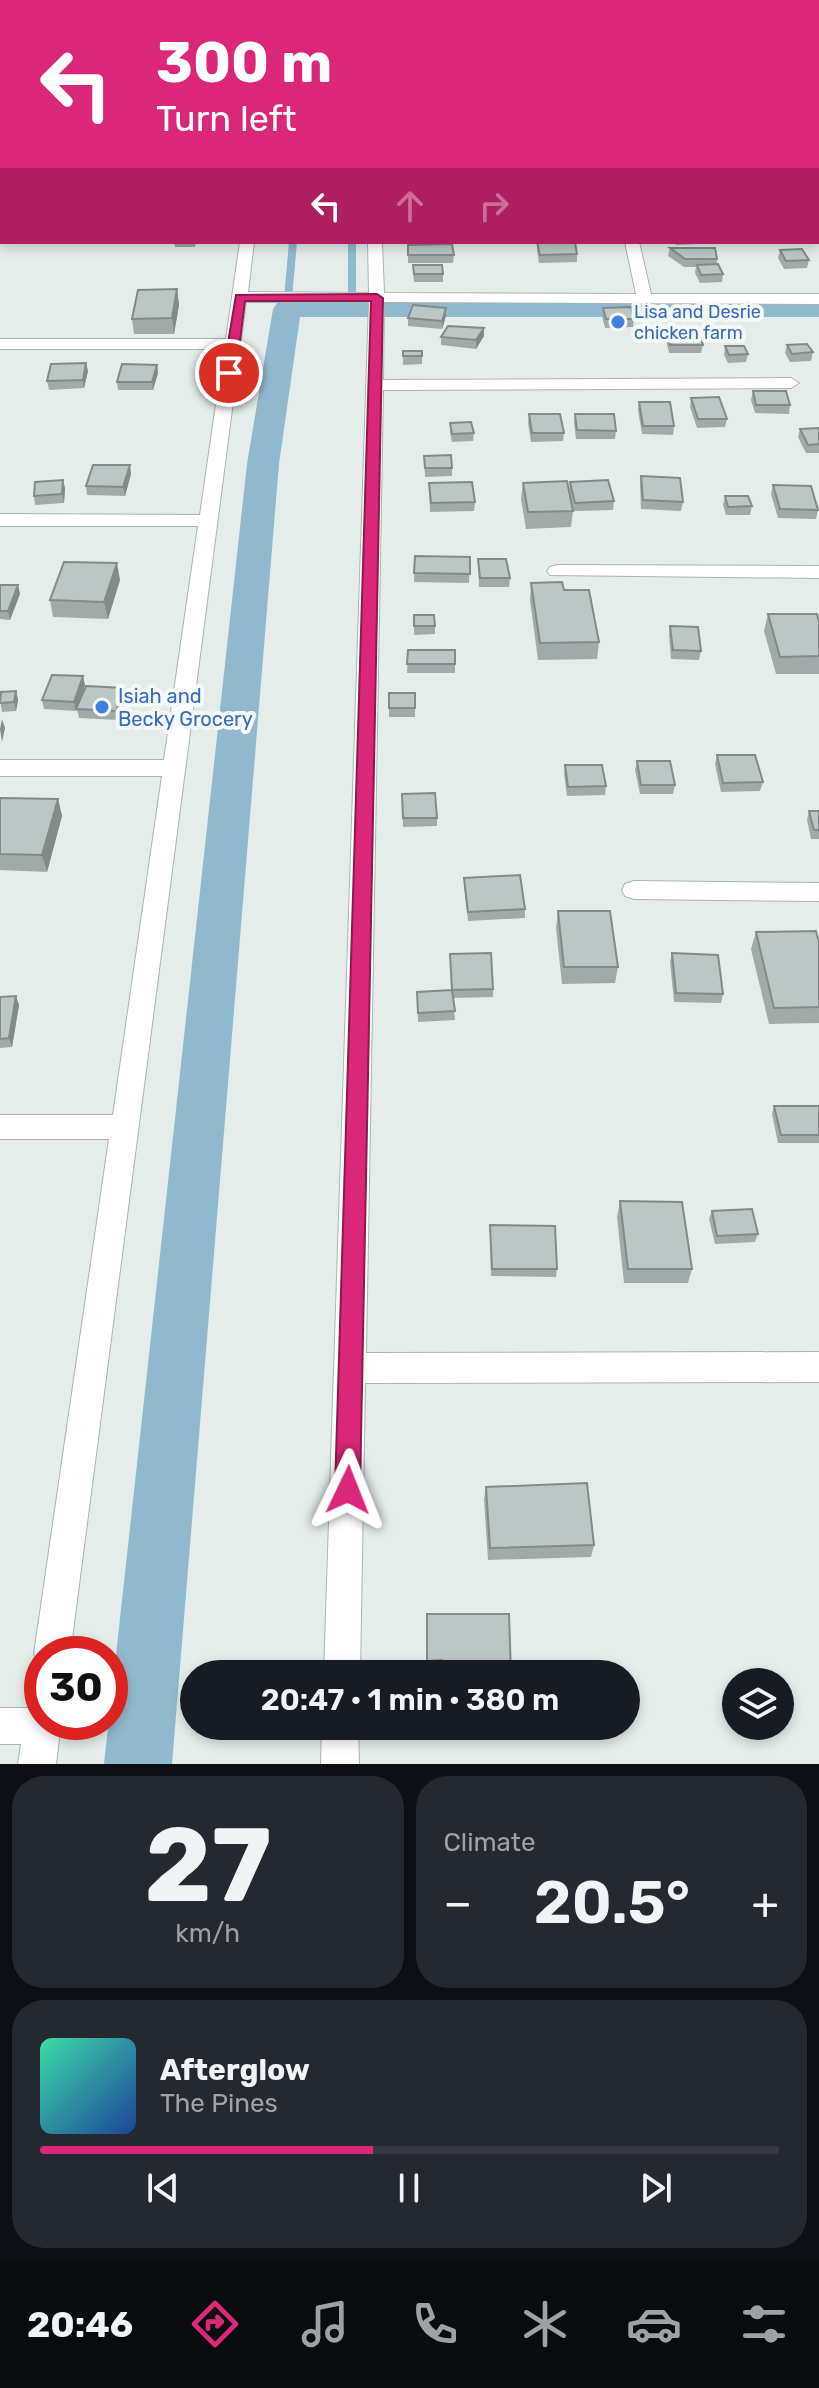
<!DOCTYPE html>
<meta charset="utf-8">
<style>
body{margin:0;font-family:Rubik,sans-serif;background:#242831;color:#f1f3f6;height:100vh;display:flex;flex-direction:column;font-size:30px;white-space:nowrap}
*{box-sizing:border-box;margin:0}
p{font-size:26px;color:#9ea1a6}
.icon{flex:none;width:44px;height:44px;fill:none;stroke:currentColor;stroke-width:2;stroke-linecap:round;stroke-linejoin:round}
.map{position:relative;height:1764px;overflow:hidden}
.panel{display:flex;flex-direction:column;gap:12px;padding:12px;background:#0d0f14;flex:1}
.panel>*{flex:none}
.hud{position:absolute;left:0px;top:0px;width:820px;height:244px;box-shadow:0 4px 12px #0003;background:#db2777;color:#fff;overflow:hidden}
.tools{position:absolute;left:722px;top:1668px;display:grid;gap:16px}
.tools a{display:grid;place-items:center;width:72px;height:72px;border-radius:50%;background:#171b24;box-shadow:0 4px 12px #0003;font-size:40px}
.speed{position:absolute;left:24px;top:1636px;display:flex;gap:16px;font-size:40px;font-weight:700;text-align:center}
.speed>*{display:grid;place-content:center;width:104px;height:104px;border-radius:50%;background:#171b24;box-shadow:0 4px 12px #0003;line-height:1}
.speed .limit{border:12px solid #d22;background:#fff;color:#111}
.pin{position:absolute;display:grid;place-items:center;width:68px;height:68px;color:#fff;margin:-34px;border:4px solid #fff;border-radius:50%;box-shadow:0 2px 8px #0007}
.me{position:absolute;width:88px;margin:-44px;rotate:2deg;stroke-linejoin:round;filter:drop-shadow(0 0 6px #0008)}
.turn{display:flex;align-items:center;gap:28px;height:168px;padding:0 24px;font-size:36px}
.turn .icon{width:104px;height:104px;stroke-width:2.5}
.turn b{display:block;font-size:56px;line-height:68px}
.lanes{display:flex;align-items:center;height:76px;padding:0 24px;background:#0003;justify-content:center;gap:40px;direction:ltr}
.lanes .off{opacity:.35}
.big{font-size:60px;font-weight:600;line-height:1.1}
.panel .card{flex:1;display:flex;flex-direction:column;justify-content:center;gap:12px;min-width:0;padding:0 28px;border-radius:32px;background:#242831}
.panel .dial{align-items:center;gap:0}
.dial b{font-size:104px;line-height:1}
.song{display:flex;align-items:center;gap:24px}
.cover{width:96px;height:96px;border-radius:12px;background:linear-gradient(135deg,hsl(160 70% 55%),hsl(220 70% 35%))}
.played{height:8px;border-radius:4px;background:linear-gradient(90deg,#db2777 45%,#363941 45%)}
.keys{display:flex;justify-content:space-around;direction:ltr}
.heat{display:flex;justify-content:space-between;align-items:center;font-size:44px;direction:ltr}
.panel .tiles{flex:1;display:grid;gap:12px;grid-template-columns:1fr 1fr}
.card:last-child{grid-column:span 2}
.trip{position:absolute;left:180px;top:1660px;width:460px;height:80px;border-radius:40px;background:#171b24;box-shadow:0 4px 12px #0003;font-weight:600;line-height:80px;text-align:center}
.menu{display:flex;height:128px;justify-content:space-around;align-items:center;background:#090b0e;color:#9ea1a6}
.menu .icon{width:56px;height:56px}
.menu .active{color:#db2777}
.menu b{font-size:36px;color:#f1f3f6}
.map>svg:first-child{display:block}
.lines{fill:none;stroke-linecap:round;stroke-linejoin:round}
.stream{fill:#91b9cd;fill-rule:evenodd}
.canal{fill:#91b9cd;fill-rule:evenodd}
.street-casing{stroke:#a8b5b3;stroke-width:2}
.street{fill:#fff;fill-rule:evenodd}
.wall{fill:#a0aba9}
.shaded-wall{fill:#828b89}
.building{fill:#bac7c4;stroke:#828b89;stroke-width:2}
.route{fill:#db2777;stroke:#8e194d;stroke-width:2}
.shop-dot{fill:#3f7fe0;stroke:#f5f9f8;stroke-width:3}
.labels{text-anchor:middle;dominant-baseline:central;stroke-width:8;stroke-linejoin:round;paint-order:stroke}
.far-shop-label{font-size:18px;fill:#366cbe;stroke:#f5f9f8;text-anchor:start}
.shop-label{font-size:20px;fill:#366cbe;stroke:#f5f9f8;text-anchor:start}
</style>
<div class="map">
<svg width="819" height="1764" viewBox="0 0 819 1764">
<rect width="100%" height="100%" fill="#e5edeb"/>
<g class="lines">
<path class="stream" d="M313,0H319V2H313Z
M350,0H356V2H350Z
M289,242H297L291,309L287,311L283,309Z
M348,242H356V309L352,311L348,309Z"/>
<path class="canal" d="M287,301H819V317H300L279,464L172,1764H104L247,464L273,309L277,303Z"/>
<defs>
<path id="street" d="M276,0H286V2H276Z
M368,0H378V2H368Z
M605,0H615V2H605Z
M796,0H807L808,2H797Z
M0,19H2V25H0Z
M818,26H819V34H818Z
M818,80H819V88H818Z
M0,95H2V103H0Z
M818,140H819V148H818Z
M0,201H2V209H0Z
M240,242H254L248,292L369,293L368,242H382L384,293L636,294L625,242H639L651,294H819V304L384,302L383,380L791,378L799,383L791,388L383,390L366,1353L819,1352V1382L365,1383L360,1674H324L369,302H246L70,1654H42V1668L34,1654L109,1139H0V1115H113L162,776H0V760H164L198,526H0V514L200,515L224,349H0V339H226Z
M557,565L819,566V578L550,575L547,571L550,567Z
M634,881L819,883V901L634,899L625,896L622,890L625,884Z
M42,1704V1722H61L56,1764H18L21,1744H0V1708H33Z
M322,1726H358L359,1764H321Z"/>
</defs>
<use href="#street" class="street-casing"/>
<use href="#street" class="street"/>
</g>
<path class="wall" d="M128,0H160V2H128Z
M212,0H240V2H212Z
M415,0H439V2H415Z
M489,0H501V2H490Z
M627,0H664V2H628Z
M0,56H2V87H0Z
M2,153V182H0V158Z
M174,242H196L195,247H175Z
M537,242L577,254V262L539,263L537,250Z
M674,242H726V243L676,245Z
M408,245L454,255L453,263H408Z
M670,248L717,259V264L723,274L722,282L700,283L695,273L696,267H684L668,256Z
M780,250L809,260L807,268L784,269L778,258Z
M413,273L443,274V282H414Z
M177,289L179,305L174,334H134L132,319Z
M446,308V316L442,329L408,326V318Z
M603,308L634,319L633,327L605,328L602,316Z
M484,328V336L476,349L441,345V337Z
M667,332L703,345L701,353H669L666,340Z
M787,345L813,352L811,361L790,362L785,353Z
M725,346L748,354L746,362L728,363L724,355Z
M403,351H422V364L403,365Z
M157,365L158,373L153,390H118L117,382Z
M88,371L84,388L49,390L47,381Z
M753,391L790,405L789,414L755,413L751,400Z
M691,398L727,419L725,427L697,428L690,407Z
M639,402L674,426L673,435L642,434L638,410Z
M529,414L564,433L563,441L531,442L528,423Z
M575,414L616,431L615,439H576L574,422Z
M450,423L474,433L473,441L452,442L450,432Z
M819,428V453H806L798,437L800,429Z
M424,456L452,468V476L425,477Z
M131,474L125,496L87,495L86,486Z
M641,476L683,502L681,511L641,509L640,485Z
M570,482L614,501L613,510L574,511L569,491Z
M429,483L475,502L474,511L430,512Z
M523,483L573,511L571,527L526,529L521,499Z
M773,485L818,510L816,519L778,518L771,494Z
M65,488L64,503L35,505L34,496Z
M725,496L752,506L750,515H726L723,505Z
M415,556L470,557L469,583L414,582Z
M478,559L510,578L509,587H479Z
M120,580L108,619L53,617L50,600Z
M531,583L564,590L599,642L597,659L538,660L530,600Z
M0,585H18L20,594L10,620L0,619Z
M768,614L819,622V674H776L764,631Z
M414,615L435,626V634L414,635Z
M670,626L701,651L699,660L671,659L669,635Z
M408,650H455V673H407Z
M85,685L80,699L126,697L118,720L79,718L77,710L76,711L44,709L42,700Z
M16,691L18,700L16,711L2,712L0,699Z
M389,693H415V717H389Z
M717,755L763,782L760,791L721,792L715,764Z
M637,761L675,785L673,794H640L635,770Z
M565,765L606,786L605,795L567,796L564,774Z
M402,794L437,818V826L403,827Z
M0,798L58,799L62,816L47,872L0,870Z
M809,811H819V839H811L807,820Z
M464,878L525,909V918L468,921L464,887Z
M558,911L618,967L615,983L562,984L556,928Z
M756,932L819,943V1023L769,1024L751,949Z
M672,953L723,994L721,1003L674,1002L670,962Z
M450,954L493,989V997L453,998L455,1020L418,1022L417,992L452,990Z
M0,997L19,1005L12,1047L0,1048Z
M774,1106H819V1143H778L772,1114Z
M620,1201L692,1269L688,1283H624L617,1217Z
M712,1211L758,1234L755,1242L715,1244L709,1219Z
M490,1225L557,1269L556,1277L491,1276Z
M486,1487L594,1545L591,1557L488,1560L484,1499Z
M427,1614L511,1674H442V1670L427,1671Z"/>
<path class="shaded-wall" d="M177,289L179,305L174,334L172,318Z
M446,308V316L442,329V321Z
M484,328V336L476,349V340Z
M86,363L88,371L84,388L83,380Z
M157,365L158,373L153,390L152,382Z
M130,465L131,474L125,496L123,487Z
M63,480L65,488L64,503L62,494Z
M117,563L120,580L108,619L104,602Z
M18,585L20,594L10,620L8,611Z
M83,676L85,685L76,711L74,702Z
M124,688L126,697L118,720L116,711Z
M16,691L18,700L16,711L14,702Z
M2,719L5,728L2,742L0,729Z
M58,799L62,816L47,872L42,855Z
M16,996L19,1005L12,1047L9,1038Z"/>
<path class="building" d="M173,0H193V2H173Z
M745,0H771V1H746Z
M0,56H2V73H0Z
M818,97H819V117H818Z
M2,153V167H0V158Z
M537,242H575L577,254L540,255Z
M452,244L454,255H408V245Z
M670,248H715L717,259H685Z
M802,249L809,260L786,261L780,250Z
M718,264L723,274L701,275L697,265Z
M413,265H442L443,274H414Z
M177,289L172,318L132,319L138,290Z
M413,305L446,308L442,321L408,318Z
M631,307L634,319H606L603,308Z
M448,326L484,328L476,340L441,337Z
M667,332H699L703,345H670Z
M807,344L813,352L792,354L787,345Z
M725,346H744L748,354L729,355Z
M403,351H422V356H403Z
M86,363L83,380L47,381L51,364Z
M122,364L157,365L152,382H117Z
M753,391H786L790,405H756Z
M719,397L727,419H698L691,398Z
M639,402H670L674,426H643Z
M529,414H560L564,433H532Z
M575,414H614L616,431L577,430Z
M471,422L474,433L452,434L450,423Z
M819,428V444L808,445L800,429Z
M451,455L452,468H425L424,456Z
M93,465H130L123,487L86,486Z
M641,476L680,478L683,502L643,500Z
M63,480L62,494L34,496L35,482Z
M608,480L614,501L575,503L570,482Z
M567,481L573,511L528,512L523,483Z
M472,482L475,502L431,503L429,483Z
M773,485L811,486L818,510L780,509Z
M725,496H748L752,506L728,507Z
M415,556L470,557V574L414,573Z
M478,559H506L510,578H480Z
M64,562L117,563L104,602L50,600Z
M562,582L564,590H589L599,642L540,643L531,583Z
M0,585H18L8,611H0Z
M768,614H817L819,622V656L780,657Z
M414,615H434L435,626H414Z
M670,626L698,627L701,651L673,650Z
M408,650H455V664H407Z
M52,675L83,676L74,702L42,700Z
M86,686L124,688L116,711L76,709Z
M16,691L14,702L0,703L1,692Z
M389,693H415V708H389Z
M717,755H755L763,782L723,783Z
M637,761H670L675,785H641Z
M565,765H602L606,786L568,787Z
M435,793L437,818H403L402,794Z
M0,798L58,799L42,855L0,854Z
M809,811H819V830H814Z
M520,875L525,909L468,912L464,878Z
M558,911H610L618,967H564Z
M816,931L819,943V1007L774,1008L756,932Z
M491,953L493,989L452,990L450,954Z
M672,953L718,955L723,994L676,993Z
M452,990L455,1011L418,1013L417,992Z
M16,996L9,1038L0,1039V997Z
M774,1106H819V1135H781Z
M620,1201L682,1202L692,1269H628Z
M752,1209L758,1234L717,1236L712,1211Z
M490,1225L555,1226L557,1269H492Z
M587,1483L594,1545L490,1548L486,1487Z
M427,1614H509L511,1674H443L442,1660L427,1661Z"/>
<path class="route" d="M377,294L383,298L360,1490L357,1499L348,1503L339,1499L335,1490L371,301H245L236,373L229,377L223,373L236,295Z"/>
<g class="shop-dot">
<circle cx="618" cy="322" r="8"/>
<circle cx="102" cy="707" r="8"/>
</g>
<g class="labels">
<g class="far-shop-label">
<text x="634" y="312">Lisa and Desrie<tspan x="634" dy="21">chicken farm</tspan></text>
</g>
<g class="shop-label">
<text x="118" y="696">Isiah and<tspan x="118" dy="23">Becky Grocery</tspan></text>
</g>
</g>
</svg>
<div class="tools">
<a><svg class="icon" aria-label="layers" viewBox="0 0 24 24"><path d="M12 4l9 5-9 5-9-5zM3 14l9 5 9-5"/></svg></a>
</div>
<div class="speed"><div class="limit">30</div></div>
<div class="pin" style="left:229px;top:373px;background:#d93025"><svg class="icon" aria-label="arrive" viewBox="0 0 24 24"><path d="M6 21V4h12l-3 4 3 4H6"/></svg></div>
<svg class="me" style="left:348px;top:1490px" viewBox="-20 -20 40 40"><path d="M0-17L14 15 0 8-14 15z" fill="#db2777" stroke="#fff" stroke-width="4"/></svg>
<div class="trip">20:47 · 1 min · 380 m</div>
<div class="hud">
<div class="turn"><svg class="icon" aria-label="left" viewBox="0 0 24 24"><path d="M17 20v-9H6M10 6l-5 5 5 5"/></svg><div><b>300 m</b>Turn left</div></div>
<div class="lanes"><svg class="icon" aria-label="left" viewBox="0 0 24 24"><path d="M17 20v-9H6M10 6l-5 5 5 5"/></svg><svg class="icon off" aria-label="ahead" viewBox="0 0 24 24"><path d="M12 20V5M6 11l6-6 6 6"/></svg><svg class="icon off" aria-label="right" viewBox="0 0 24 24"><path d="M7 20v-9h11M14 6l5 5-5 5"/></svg></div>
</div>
</div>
<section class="panel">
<div class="tiles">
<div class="card dial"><b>27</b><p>km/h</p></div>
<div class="card"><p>Climate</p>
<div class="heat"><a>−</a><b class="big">20.5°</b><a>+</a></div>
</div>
<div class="card">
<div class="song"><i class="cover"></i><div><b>Afterglow</b><p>The Pines</p></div></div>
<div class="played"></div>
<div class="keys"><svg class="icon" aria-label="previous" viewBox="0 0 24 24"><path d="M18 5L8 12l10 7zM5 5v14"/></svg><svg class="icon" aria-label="pause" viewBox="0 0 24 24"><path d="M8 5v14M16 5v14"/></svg><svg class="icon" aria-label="next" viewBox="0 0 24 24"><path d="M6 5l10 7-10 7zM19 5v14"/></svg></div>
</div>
</div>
</section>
<nav class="menu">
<b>20:46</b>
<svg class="icon active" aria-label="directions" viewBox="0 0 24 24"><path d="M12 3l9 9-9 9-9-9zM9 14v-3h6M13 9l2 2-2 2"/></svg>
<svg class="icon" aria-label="music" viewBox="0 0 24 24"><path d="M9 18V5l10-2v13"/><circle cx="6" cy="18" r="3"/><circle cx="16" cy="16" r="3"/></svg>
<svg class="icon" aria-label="phone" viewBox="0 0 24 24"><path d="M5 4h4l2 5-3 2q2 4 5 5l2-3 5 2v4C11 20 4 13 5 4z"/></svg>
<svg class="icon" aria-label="climate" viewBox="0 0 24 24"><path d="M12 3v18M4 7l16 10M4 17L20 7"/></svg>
<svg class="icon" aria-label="car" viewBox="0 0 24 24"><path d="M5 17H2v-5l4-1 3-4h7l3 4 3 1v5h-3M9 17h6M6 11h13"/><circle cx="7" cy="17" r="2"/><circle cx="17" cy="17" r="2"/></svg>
<svg class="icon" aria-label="filters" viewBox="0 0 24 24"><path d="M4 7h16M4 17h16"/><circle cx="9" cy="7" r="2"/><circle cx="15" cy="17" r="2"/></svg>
</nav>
